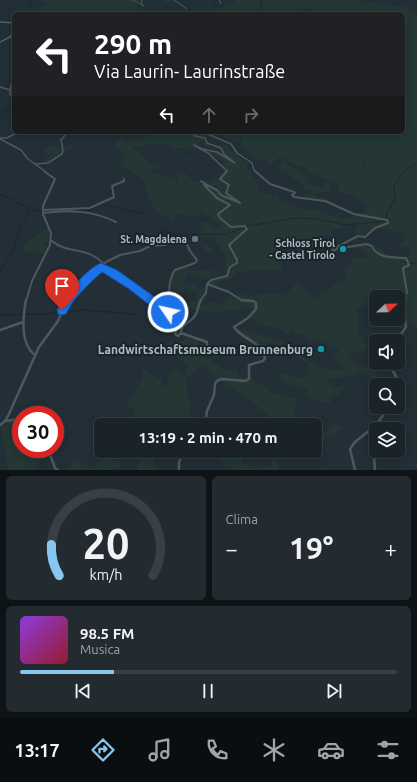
<!DOCTYPE html>
<html lang="it">
<meta charset="utf-8">
<style>
body{margin:0;font-family:Ubuntu,sans-serif;background:#232b30;color:#f1f3f6;height:100vh;display:flex;flex-direction:column;font-size:15px;white-space:nowrap}
*{box-sizing:border-box;margin:0}
p{font-size:13px;color:#9fa4a8}
.icon{flex:none;width:22px;height:22px;fill:none;stroke:currentColor;stroke-width:2;stroke-linecap:round;stroke-linejoin:round}
.map{position:relative;height:470px;overflow:hidden}
.details{display:flex;flex-direction:column;gap:6px;padding:6px;background:#0e1316;flex:1}
.details>*{flex:none}
.hud{position:absolute;left:12px;top:12px;width:393px;height:122px;border-radius:6px;box-shadow:0 2px 10px #0003,0 0 0 1px #384045;background:#202124;color:#fff;overflow:hidden}
.needle{width:26px;rotate:68deg}
.fabs{position:absolute;left:369px;top:290px;display:grid;gap:8px}
.fabs a{display:grid;place-items:center;width:36px;height:36px;border-radius:6px;background:#1a2328;box-shadow:0 2px 10px #0003,0 0 0 1px #384045;font-size:20px}
.speed{position:absolute;left:12px;top:406px;display:flex;gap:8px;font-size:20px;font-weight:700;text-align:center}
.speed>*{display:grid;place-content:center;width:52px;height:52px;border-radius:50%;background:#1a2328;box-shadow:0 2px 10px #0003,0 0 0 1px #384045;line-height:1}
.speed .limit{border:6px solid #d22;background:#fff;color:#111}
.pin{position:absolute;display:grid;place-items:center;width:34px;height:34px;color:#fff;margin:-41px -17px;border-radius:50% 50% 50% 0;rotate:-45deg;box-shadow:0 0 4px #0007}
.pin .icon{rotate:45deg}
.me{position:absolute;width:44px;margin:-22px;rotate:304deg;stroke-linejoin:round;filter:drop-shadow(0 0 3px #0008)}
.turn{display:flex;align-items:center;gap:14px;height:84px;padding:0 16px;font-size:18px}
.turn .icon{width:52px;height:52px;stroke-width:2.5}
.turn b{display:block;font-size:28px;line-height:34px}
.lanes{display:flex;align-items:center;height:38px;padding:0 16px;background:#0003;justify-content:center;gap:20px;direction:ltr}
.lanes .off{opacity:.35}
.big{font-size:30px;font-weight:600;line-height:1.1}
.details .widget{flex:1;display:flex;flex-direction:column;justify-content:center;gap:6px;min-width:0;padding:0 14px;border-radius:6px;background:#232b30}
.details .dial{align-items:center;gap:0}
.dial svg{height:104px;overflow:visible;fill:none;stroke:#384045;stroke-width:7;stroke-linecap:round;text-anchor:middle}
.dial text{fill:#f1f3f6;stroke:none}
.song{display:flex;align-items:center;gap:12px}
.cover{width:48px;height:48px;border-radius:6px;background:linear-gradient(135deg,hsl(270 70% 55%),hsl(350 70% 35%))}
.played{height:4px;border-radius:2px;background:linear-gradient(90deg,#88c7ef 25%,#384045 25%)}
.keys{display:flex;justify-content:space-around;direction:ltr}
.heat{display:flex;justify-content:space-between;align-items:center;font-size:22px;direction:ltr}
.details .tiles{flex:1;display:grid;gap:6px;grid-template-columns:1fr 1fr}
.widget:last-child{grid-column:span 2}
.trip{position:absolute;left:94px;top:418px;width:228px;height:40px;border-radius:6px;background:#1a2328;box-shadow:0 2px 10px #0003,0 0 0 1px #384045;font-weight:600;line-height:40px;text-align:center}
.tab-bar{display:flex;height:64px;justify-content:space-around;align-items:center;background:#0a0e10;color:#9fa4a8}
.tab-bar .icon{width:28px;height:28px}
.tab-bar .on{color:#88c7ef}
.tab-bar b{font-size:18px;color:#f1f3f6}
.map>svg:first-child{display:block}
.green{fill:#243735}
.lines{fill:none;stroke-linecap:round;stroke-linejoin:round}
.stream-far1{stroke:#162832;stroke-width:1}
.stream{stroke:#162832;stroke-width:1.5}
.minor-tunnel-far1{stroke:#37444b;stroke-width:2;stroke-dasharray:2 1;stroke-linecap:butt}
.minor-tunnel{stroke:#37444b;stroke-width:2.5;stroke-dasharray:2.5 1.5;stroke-linecap:butt}
.minor-far3{stroke:#4d585e;stroke-width:1}
.minor-far2{stroke:#4d585e;stroke-width:1.5}
.minor-far1{stroke:#4d585e;stroke-width:2}
.minor{stroke:#4d585e;stroke-width:2.5}
.major{stroke:#536066;stroke-width:1.5}
.route{fill:#1a73e8;stroke:#114b97}
.worship-dot{fill:#6b7280;stroke:#1a252b;stroke-width:1.5}
.culture-dot{fill:#0f9aa8;stroke:#1a252b;stroke-width:1.5}
.labels{text-anchor:middle;dominant-baseline:central;stroke-width:4;stroke-linejoin:round;paint-order:stroke}
.poi-label{font-size:10px;font-weight:bold;fill:#afbbc3;stroke:#1a252b;text-anchor:end}
.near-poi-label{font-size:12px;font-weight:bold;fill:#afbbc3;stroke:#1a252b;text-anchor:end}
</style>
<div class="map">
<svg width="417" height="470" viewBox="0 0 417 470">
<rect width="100%" height="100%" fill="#222f36"/>
<path class="green" d="M39,0H138L135,4L139,8L151,13L159,14H38L33,12L19,11L22,8L24,10L29,7H43L44,5L43,4L48,3L49,1L43,3Z
M234,0H358L362,5L365,2L408,7L412,12L417,13L416,16L417,17V38L416,39L417,40V328L406,323L405,326L398,314V297H376V299L356,309L358,316V331L368,348L359,353L350,351L348,356C353,365 369,368 378,371L374,380L367,373L359,369L358,374L327,380L332,388L347,384L338,395H329L331,404L311,399L306,389L292,386L273,375H280V373L302,378L310,372L308,364L280,346L271,343L260,348L240,333L243,330L283,341L295,348L308,360L324,369L343,370L340,363L333,360L339,349L317,340H307L303,334L296,335L293,331H291L289,335L285,333L283,330L269,327L247,317L253,309L247,308L217,312L199,310V304L206,306L208,302L221,304L229,299L230,292L238,296L242,293L248,296L272,293L284,296L296,284C305,285 307,296 315,298L319,295L320,293L329,290L338,282H340L347,278L344,270L353,261V258H366L365,251L356,248H342C351,244 367,242 374,250L380,248L385,254L408,258L411,247H398V244H401L404,239L405,235C399,230 392,232 386,228L384,229L379,227L373,228L364,235L353,233L358,226L357,223L338,229H330L334,239H332L328,234L322,236L311,250L306,244L298,253L296,246L283,243L281,246L282,270C270,269 264,273 250,269L248,272L237,271L231,279L220,282L217,287L208,283L210,281L225,278L230,273L225,271V263L228,259L213,238L202,236L200,240L202,244H207L214,250C210,252 207,252 204,249L205,247L198,243V233L204,228L198,223L207,222L212,227L219,229L222,225L201,211L200,216C197,216 192,217 189,217C183,215 182,213 175,216V218L173,219V221C170,219 165,218 162,216C157,214 148,198 147,193C146,189 147,185 144,181C137,173 127,171 119,164V161L126,159L122,150L115,149V141L120,139L128,143L132,140L142,139L156,132H197L194,133L210,136L218,139L212,141L208,138L207,142L211,143L207,147L200,142L197,144L198,146L190,149L175,148L178,153L182,154L181,155L192,160L188,162L165,143L132,147L152,164L163,168L160,170L155,168L151,170L152,172L175,179L177,184L178,179L174,172L175,169L180,173H185L195,182L205,181L209,186L219,189V187L210,185L209,182L226,172L222,167L225,162C220,157 214,157 207,153L211,151L217,152L220,148L227,145L233,153L250,164L248,165L247,168L257,182L261,193L273,195L278,194L279,199L284,202L309,210L318,209L320,212C343,218 339,223 363,212L366,204L354,196L340,193L338,191L340,185L307,171L309,169L290,163L285,158L280,157L268,165L266,160L257,161L242,145V139L233,143L216,132H403V14H317L308,8L301,9L300,11L306,14H199L196,12L198,9L190,7L210,10L212,9L205,5L210,2L209,5L214,9L222,8V7C227,5 231,6 236,3Z
M49,146L63,148L70,146L80,147L66,149V152H69H63L44,164L45,159L49,155L44,152Z
M283,161H285L288,164L309,177L305,181L313,186L325,188L324,183L330,184L332,190L327,193L320,192L314,195L330,199L338,206L328,201L302,197L315,190L304,191L306,189L302,188L303,185L293,179V177L276,169Z
M48,227L50,234L48,236V242H45L43,247L47,248L44,253L22,252L24,244Z
M187,267L191,270L217,271L218,275L209,278L187,274L182,285H197V289H206C205,298 197,300 197,310H191L182,314L175,306L183,303L197,300V292L183,289L184,292L172,294C171,278 170,272 187,267Z
M182,335L198,339L199,344L197,346L199,350L197,355L201,357L211,358L212,361L222,368L238,371V375L244,378H252L272,393L298,399L294,412L298,419L293,425H276C266,411 240,390 224,385L223,379H221L215,385H213L216,377L210,374L212,372L202,365L194,371L192,376L186,377L191,418L179,425H125L135,411L128,406V403L143,377V369L162,380V385L167,386L170,372L178,371L184,375L186,373L188,365L173,353H167V349H163L171,341L179,342L185,341Z
M21,417V449H41L39,452L40,463L34,470H8L1,426L4,423Z
M334,424L343,427L330,438L327,436L315,457L310,456L311,452L309,451H315C315,434 324,435 334,424Z
M140,451H153L154,466L160,470H137L142,458Z
M215,452L228,453L242,459V463L252,469L258,466L259,470L267,466L271,467V454L275,453L278,468L277,470H236L213,456Z
M104,457L124,462L117,469L115,467L112,470H68L75,460L93,469Z"/>
<g class="lines">
<path class="stream-far1" d="M30,0V9L40,14
M259,0L262,4L260,14
M0,114L14,106
M364,165L366,162
M0,194L29,208V210
M98,205H107L144,214L152,218L163,231L174,234H227L248,226L295,218L316,219L346,225L386,221L387,211L391,208L392,203L395,201L394,185L405,171L417,163
M74,210H90L96,207
M400,262L417,264
M0,271L14,249L16,239L29,211L37,210L42,212"/>
<path class="stream" d="M0,315L43,314L84,310L136,314"/>
<path class="minor-tunnel-far1" d="M406,301L407,293"/>
<path class="minor-tunnel" d="M404,310L406,300"/>
<path class="minor-far3" d="M133,0L144,6L141,3L142,0
M167,0H169
M174,0L187,9
M219,0L221,3L220,4"/>
<path class="minor-far2" d="M0,87L10,90
M10,90V95L14,98
M10,90L11,85
M189,132L195,136L205,138L207,143L221,148L224,154L235,163L217,152L202,149L194,145
M193,132L210,135L231,144L237,153L252,163L254,170L256,172
M0,138H7L18,132
M0,139L21,150L28,159L46,172
M194,145L208,153L227,171L226,172
M36,164L48,163L62,154L63,150L61,140L66,134L72,132"/>
<path class="minor-far1" d="M255,171L270,184L294,192L295,193L292,195L294,197L325,201L354,214L387,220L388,223L375,228L365,237L358,236L333,249L332,252L336,249L366,244L372,246C377,259 394,257 406,258L409,265L403,268L407,293
M201,181L206,184
M205,184L217,190L221,195L240,203L226,193L229,185L220,179L227,171
M205,184L204,185L217,198L230,205L218,214L220,218L231,227L245,226L247,229L229,245L237,260V263L230,267L227,276L211,280L207,284
M43,210L90,208L114,197L112,186L124,181V179
M43,213C69,210 92,210 116,222
M52,241C69,255 85,245 104,264
M101,267L123,279L151,301
M207,284L229,292L243,301
M26,301L32,281L50,245L51,233L43,214V206L55,179L44,171
M69,301L82,285L106,262L120,255L140,251L150,246L165,245L171,240L177,238L186,242L190,251L197,260L195,263L175,270C169,279 168,291 171,301
M200,301L206,293L207,284"/>
<path class="minor" d="M26,300C23,316 20,344 35,355
M150,300L161,309L168,312L176,309
M171,300C182,320 183,312 175,334L178,336L181,333
M0,330L23,322
M181,333C181,324 188,324 193,318C199,313 197,306 201,300
M181,333L207,342V349L197,355
M396,341L406,327L404,310
M388,363L400,383L398,397
M5,421L21,419
M0,425L5,421L9,414L39,347L58,321L64,307L70,300
M205,425L207,411L214,395L215,384L217,381L222,379L245,381L249,379V365L263,361L265,358C259,339 244,341 234,327L248,318L256,309V303L253,301L241,300
M48,449L55,468L58,470
M179,470V462L185,451
M355,470L350,449L355,442L376,425L389,407
M375,470L374,457L376,451"/>
<path class="major" d="M0,22L14,23
M0,42L10,37L14,31"/>
</g>
<path class="route" d="M101,263L117,270L159,300L163,305L172,309L174,312L172,316L168,317L156,312L152,307L129,289L102,272C89,284 74,297 66,314L62,315L58,314L57,310C63,297 87,268 101,263Z"/>
<circle class="worship-dot" cx="195" cy="239" r="4"/>
<g class="culture-dot">
<circle cx="343" cy="249" r="4"/>
<circle cx="321" cy="349" r="4"/>
</g>
<g class="labels">
<g class="poi-label">
<text x="187" y="239">St. Magdalena</text>
<text x="335" y="243">Schloss Tirol<tspan x="335" dy="12">- Castel Tirolo</tspan></text>
</g>
<g class="near-poi-label">
<text x="313" y="349">Landwirtschaftsmuseum Brunnenburg</text>
</g>
</g>
</svg>
<div class="fabs">
<a><svg class="needle" viewBox="-14 -14 28 28"><path d="M0-13l5 13h-10z" fill="#e53935"/><path d="M0 13l5-13h-10z" fill="#9fa4a8"/></svg></a>
<a><svg class="icon" aria-label="sound" viewBox="0 0 24 24"><path d="M4 9h4l5-4v14l-5-4H4zM17 9q2 3 0 6"/></svg></a>
<a><svg class="icon" aria-label="search" viewBox="0 0 24 24"><circle cx="10" cy="10" r="6"/><path d="M15 15l6 6"/></svg></a>
<a><svg class="icon" aria-label="layers" viewBox="0 0 24 24"><path d="M12 4l9 5-9 5-9-5zM3 14l9 5 9-5"/></svg></a>
</div>
<div class="speed"><div class="limit">30</div></div>
<div class="pin" style="left:62px;top:310px;background:#d93025"><svg class="icon" aria-label="arrive" viewBox="0 0 24 24"><path d="M6 21V4h12l-3 4 3 4H6"/></svg></div>
<svg class="me" style="left:168px;top:312px" viewBox="-20 -20 40 40"><circle r="17" fill="#1a73e8" stroke="#fff" stroke-width="3"/><path d="M0-11L8 9 0 5-8 9z" fill="#fff"/></svg>
<div class="trip">13:19 · 2 min · 470 m</div>
<div class="hud">
<div class="turn"><svg class="icon" aria-label="left" viewBox="0 0 24 24"><path d="M17 20v-9H6M10 6l-5 5 5 5"/></svg><div><b>290 m</b>Via Laurin- Laurinstraße</div></div>
<div class="lanes"><svg class="icon" aria-label="left" viewBox="0 0 24 24"><path d="M17 20v-9H6M10 6l-5 5 5 5"/></svg><svg class="icon off" aria-label="ahead" viewBox="0 0 24 24"><path d="M12 20V5M6 11l6-6 6 6"/></svg><svg class="icon off" aria-label="right" viewBox="0 0 24 24"><path d="M7 20v-9h11M14 6l5 5-5 5"/></svg></div>
</div>
</div>
<section class="details">
<div class="tiles">
<div class="widget dial"><svg viewBox="0 0 100 80">
<path d="M14 69A42 42 0 1 1 86 69"/>
<path d="M14 69A42 42 0 0 1 8 45" stroke="#88c7ef"/>
<text x="50" y="56" font-size="32" font-weight="700">20</text>
<text x="50" y="72" font-size="11">km/h</text>
</svg></div>
<div class="widget"><p>Clima</p>
<div class="heat"><a>−</a><b class="big">19°</b><a>+</a></div>
</div>
<div class="widget">
<div class="song"><i class="cover"></i><div><b>98.5 FM</b><p>Musica</p></div></div>
<div class="played"></div>
<div class="keys"><svg class="icon" aria-label="previous" viewBox="0 0 24 24"><path d="M18 5L8 12l10 7zM5 5v14"/></svg><svg class="icon" aria-label="pause" viewBox="0 0 24 24"><path d="M8 5v14M16 5v14"/></svg><svg class="icon" aria-label="next" viewBox="0 0 24 24"><path d="M6 5l10 7-10 7zM19 5v14"/></svg></div>
</div>
</div>
</section>
<nav class="tab-bar">
<b>13:17</b>
<svg class="icon on" aria-label="directions" viewBox="0 0 24 24"><path d="M12 3l9 9-9 9-9-9zM9 14v-3h6M13 9l2 2-2 2"/></svg>
<svg class="icon" aria-label="music" viewBox="0 0 24 24"><path d="M9 18V5l10-2v13"/><circle cx="6" cy="18" r="3"/><circle cx="16" cy="16" r="3"/></svg>
<svg class="icon" aria-label="phone" viewBox="0 0 24 24"><path d="M5 4h4l2 5-3 2q2 4 5 5l2-3 5 2v4C11 20 4 13 5 4z"/></svg>
<svg class="icon" aria-label="climate" viewBox="0 0 24 24"><path d="M12 3v18M4 7l16 10M4 17L20 7"/></svg>
<svg class="icon" aria-label="car" viewBox="0 0 24 24"><path d="M5 17H2v-5l4-1 3-4h7l3 4 3 1v5h-3M9 17h6M6 11h13"/><circle cx="7" cy="17" r="2"/><circle cx="17" cy="17" r="2"/></svg>
<svg class="icon" aria-label="filters" viewBox="0 0 24 24"><path d="M4 7h16M4 17h16"/><circle cx="9" cy="7" r="2"/><circle cx="15" cy="17" r="2"/></svg>
</nav>
